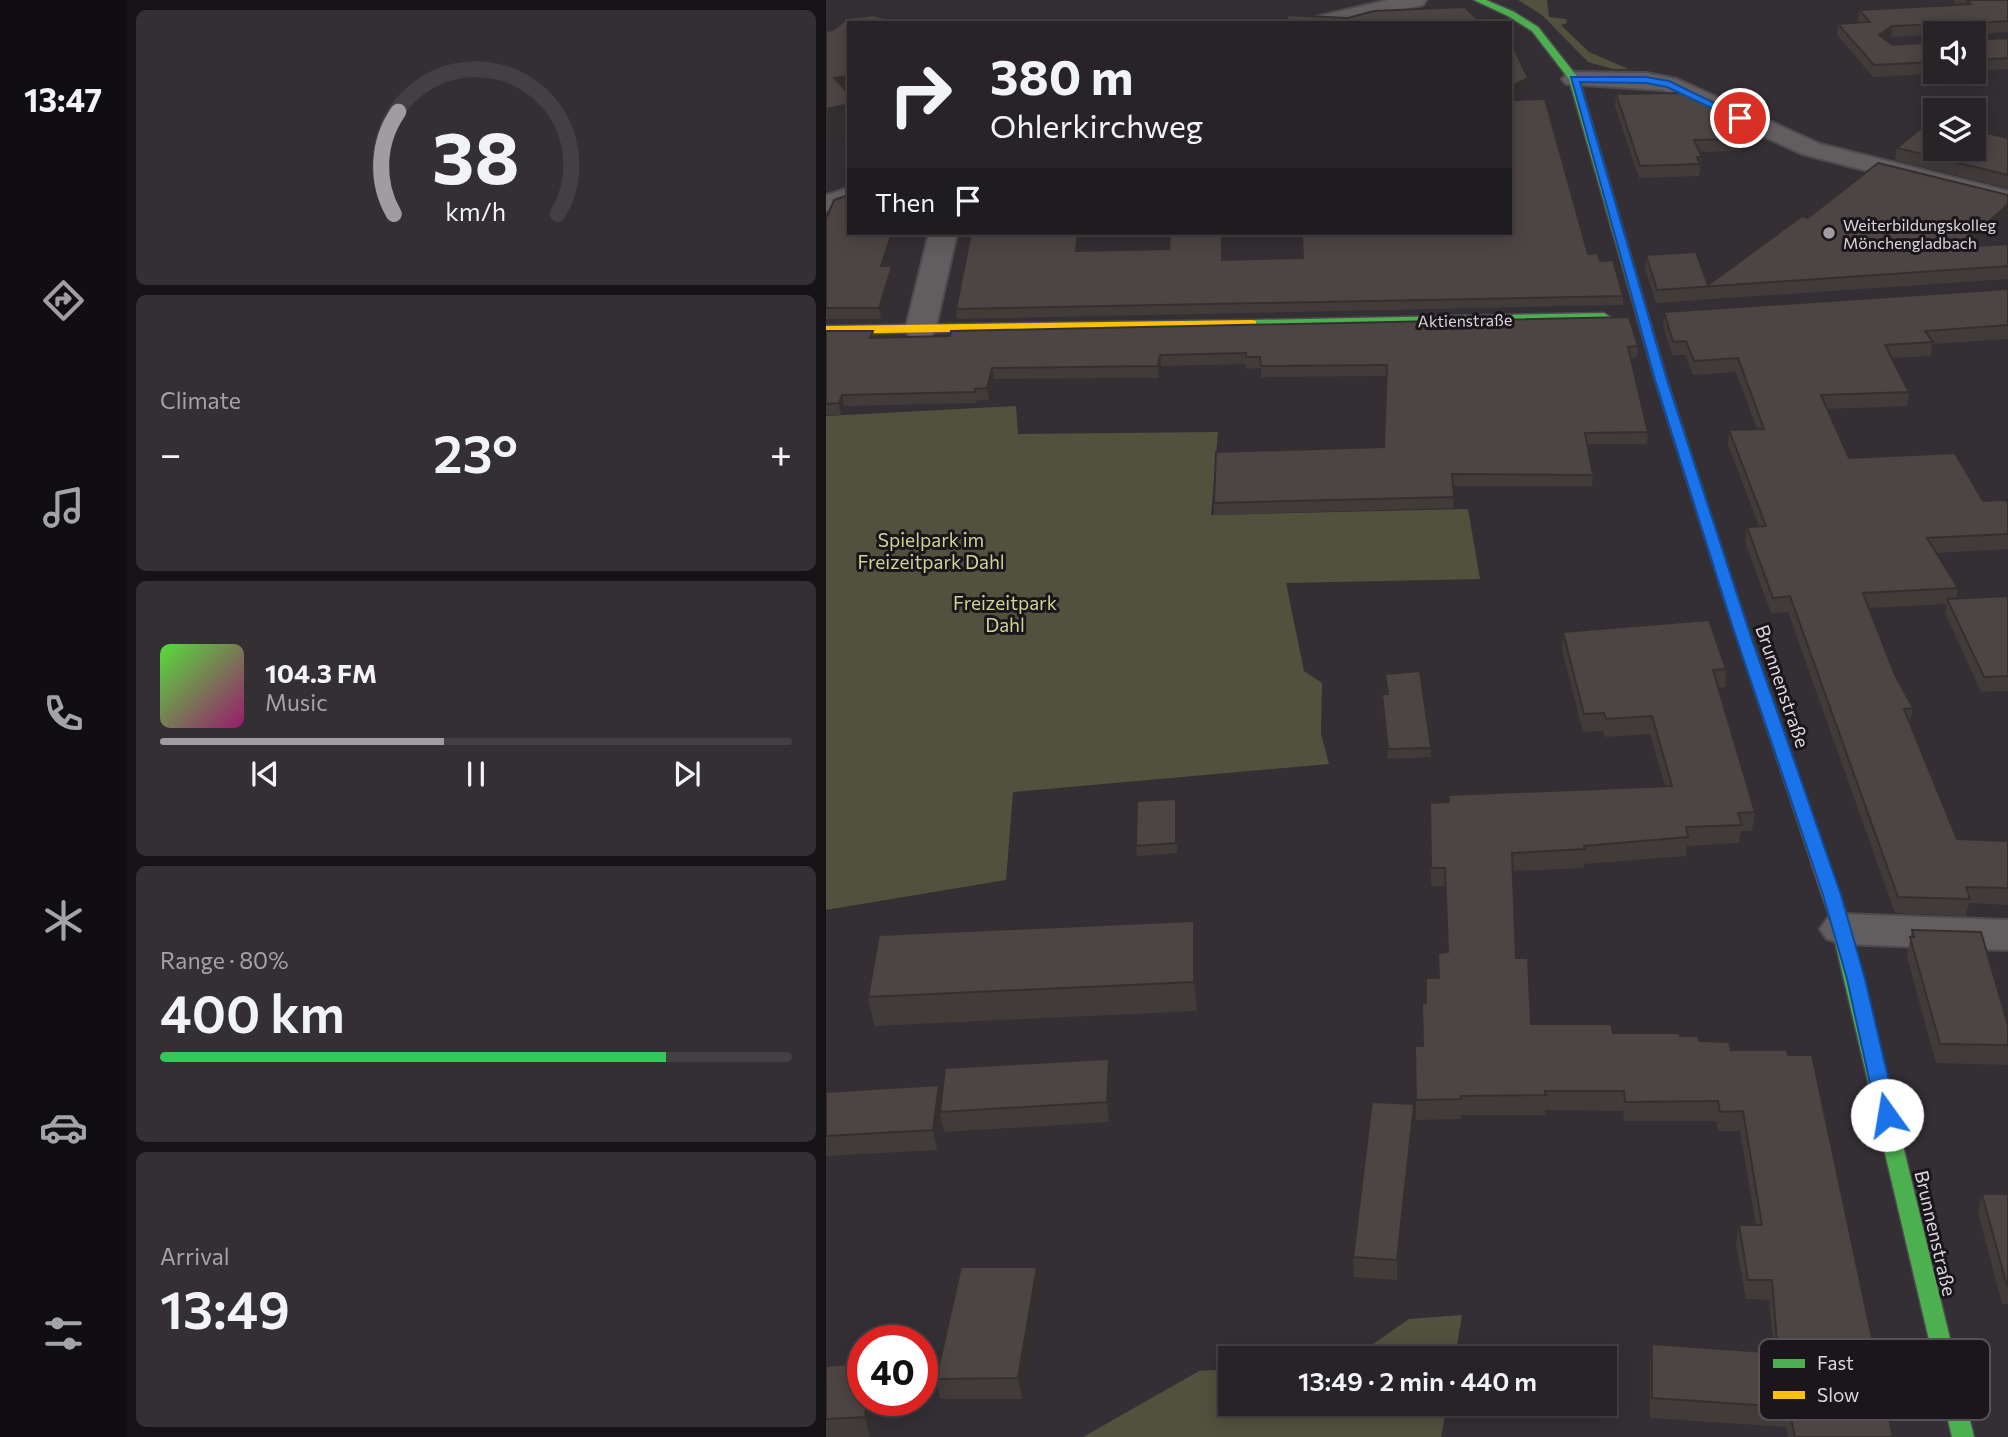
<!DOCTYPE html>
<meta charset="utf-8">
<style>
body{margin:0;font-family:Commissioner,sans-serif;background:#332f33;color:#f1f3f6;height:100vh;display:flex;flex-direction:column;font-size:26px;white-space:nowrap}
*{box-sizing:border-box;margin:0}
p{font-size:23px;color:#a4a4a7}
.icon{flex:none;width:38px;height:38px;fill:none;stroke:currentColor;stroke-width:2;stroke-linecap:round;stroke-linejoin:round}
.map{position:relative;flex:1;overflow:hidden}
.drawer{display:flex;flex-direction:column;gap:10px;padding:10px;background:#151315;width:700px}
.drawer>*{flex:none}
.top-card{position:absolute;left:21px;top:21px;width:665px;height:214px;border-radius:0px;box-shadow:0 4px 18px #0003,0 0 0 2px #434044;background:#272327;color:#f1f3f6;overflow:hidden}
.buttons{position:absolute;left:1097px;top:21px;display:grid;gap:14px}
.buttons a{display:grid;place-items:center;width:63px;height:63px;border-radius:0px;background:#272327;box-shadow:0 4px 18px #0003,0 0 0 2px #434044;font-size:35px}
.speed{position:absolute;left:21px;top:1325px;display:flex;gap:14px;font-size:35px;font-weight:700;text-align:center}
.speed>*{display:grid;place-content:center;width:91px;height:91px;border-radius:50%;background:#272327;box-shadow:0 4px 18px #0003,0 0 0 2px #434044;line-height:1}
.speed .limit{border:10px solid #d22;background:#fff;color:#111}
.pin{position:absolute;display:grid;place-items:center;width:60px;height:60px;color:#fff;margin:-30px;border:4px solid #fff;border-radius:50%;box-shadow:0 2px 7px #0007}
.me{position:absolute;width:77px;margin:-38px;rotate:347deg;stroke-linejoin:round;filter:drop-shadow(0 0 5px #0008)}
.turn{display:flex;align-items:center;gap:24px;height:147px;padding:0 28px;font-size:32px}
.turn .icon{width:91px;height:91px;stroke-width:2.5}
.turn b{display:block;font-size:49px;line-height:60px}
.then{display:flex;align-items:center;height:66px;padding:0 28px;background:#0003;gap:14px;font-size:26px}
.big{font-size:52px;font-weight:600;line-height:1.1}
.drawer .card{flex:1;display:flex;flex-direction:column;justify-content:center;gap:10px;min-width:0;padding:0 24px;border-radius:10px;background:#332f33}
.drawer .dial{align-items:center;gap:0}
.dial svg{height:182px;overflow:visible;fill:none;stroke:#434044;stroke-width:7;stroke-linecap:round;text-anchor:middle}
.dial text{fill:#f1f3f6;stroke:none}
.song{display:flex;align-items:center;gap:21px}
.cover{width:84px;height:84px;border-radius:10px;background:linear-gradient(135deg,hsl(110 70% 55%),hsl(320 70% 35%))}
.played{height:7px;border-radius:4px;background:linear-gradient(90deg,#a19ca2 45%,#434044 45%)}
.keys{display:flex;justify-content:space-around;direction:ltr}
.heat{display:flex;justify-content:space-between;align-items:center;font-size:38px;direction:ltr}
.charge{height:10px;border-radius:5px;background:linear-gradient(90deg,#34c759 80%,#434044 0)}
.trip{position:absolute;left:392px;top:1346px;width:399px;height:70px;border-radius:0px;background:#272327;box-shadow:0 4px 18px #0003,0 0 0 2px #434044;font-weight:600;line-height:70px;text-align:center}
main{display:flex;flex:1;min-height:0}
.dock{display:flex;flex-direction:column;width:126px;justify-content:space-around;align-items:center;background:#100e10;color:#a4a4a7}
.dock .icon{width:49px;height:49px}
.dock .current{color:#a19ca2}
.dock b{font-size:32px;color:#f1f3f6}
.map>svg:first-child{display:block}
.green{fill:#51513e}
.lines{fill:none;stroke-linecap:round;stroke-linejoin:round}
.street-casing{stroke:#4e4b4e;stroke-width:4}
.fast-casing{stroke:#4e4b4e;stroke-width:3}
.slow-casing{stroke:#4e4b4e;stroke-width:3}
.street{fill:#625d5e;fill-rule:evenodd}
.fast{fill:#4caf50;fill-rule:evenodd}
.slow{fill:#ffc107;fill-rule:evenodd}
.wall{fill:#413b3a}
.shaded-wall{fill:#353030}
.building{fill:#4c4544;stroke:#353030;stroke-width:2}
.route{fill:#1a73e8;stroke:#114b97;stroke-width:2}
.poi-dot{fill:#a19ca2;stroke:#1a161b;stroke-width:2.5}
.labels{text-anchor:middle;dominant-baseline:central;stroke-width:6;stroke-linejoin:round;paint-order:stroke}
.far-poi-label{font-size:16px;fill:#dcd6dd;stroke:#1a161b;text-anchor:start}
.far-street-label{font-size:16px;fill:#dcd6dd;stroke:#1a161b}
.park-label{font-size:19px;fill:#d0d397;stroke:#1a161b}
.street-label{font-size:19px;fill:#dcd6dd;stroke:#1a161b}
.key{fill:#1a161b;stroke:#545055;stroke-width:2}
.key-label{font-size:19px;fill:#dcd6dd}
</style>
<main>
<nav class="dock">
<b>13:47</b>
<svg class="icon current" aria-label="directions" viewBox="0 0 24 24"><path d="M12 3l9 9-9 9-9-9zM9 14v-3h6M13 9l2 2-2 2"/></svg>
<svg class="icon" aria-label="music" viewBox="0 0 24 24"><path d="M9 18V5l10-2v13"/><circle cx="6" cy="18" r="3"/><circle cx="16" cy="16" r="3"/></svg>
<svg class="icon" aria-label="phone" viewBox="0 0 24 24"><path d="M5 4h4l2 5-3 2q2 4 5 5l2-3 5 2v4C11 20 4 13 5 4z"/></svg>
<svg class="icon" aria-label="climate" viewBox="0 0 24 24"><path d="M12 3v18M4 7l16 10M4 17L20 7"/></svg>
<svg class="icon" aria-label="car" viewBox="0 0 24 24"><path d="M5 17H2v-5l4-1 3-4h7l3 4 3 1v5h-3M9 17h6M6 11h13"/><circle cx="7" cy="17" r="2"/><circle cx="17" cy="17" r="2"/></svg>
<svg class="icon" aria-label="filters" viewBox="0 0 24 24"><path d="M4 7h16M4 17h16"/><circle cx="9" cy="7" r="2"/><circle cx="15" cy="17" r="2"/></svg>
</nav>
<section class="drawer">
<div class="card dial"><svg viewBox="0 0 100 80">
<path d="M14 69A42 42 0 1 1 86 69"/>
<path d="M14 69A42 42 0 0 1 16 24" stroke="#a19ca2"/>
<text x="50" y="56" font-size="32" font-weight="700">38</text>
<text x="50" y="72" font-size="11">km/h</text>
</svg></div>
<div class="card"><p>Climate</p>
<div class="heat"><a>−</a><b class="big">23°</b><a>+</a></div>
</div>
<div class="card">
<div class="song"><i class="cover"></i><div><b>104.3 FM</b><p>Music</p></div></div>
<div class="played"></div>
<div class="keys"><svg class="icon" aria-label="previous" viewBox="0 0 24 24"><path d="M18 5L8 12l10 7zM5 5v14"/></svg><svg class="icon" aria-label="pause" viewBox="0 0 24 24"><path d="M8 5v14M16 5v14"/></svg><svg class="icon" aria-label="next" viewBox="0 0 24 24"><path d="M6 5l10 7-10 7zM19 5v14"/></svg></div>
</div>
<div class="card"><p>Range · 80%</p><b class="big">400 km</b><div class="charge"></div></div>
<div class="card"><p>Arrival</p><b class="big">13:49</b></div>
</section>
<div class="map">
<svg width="1182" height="1437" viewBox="0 0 1182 1437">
<rect width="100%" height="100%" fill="#342f34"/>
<path class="green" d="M692,0H721L723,17L740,19L741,23L735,25L763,52L802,69H787L762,62L716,15Z
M190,406L192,434L392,432L385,515L642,509L654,579L460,583L478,671L496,683L495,734L503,764L187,792L180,880L0,910V416Z
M636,1315L629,1358H527L583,1319Z
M404,1369V1404H621L615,1437H257L373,1371Z"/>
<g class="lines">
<defs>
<path id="street" d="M562,0H600L597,5L522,23H482L485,18Z
M748,72L820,73L851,79L994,144L1182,191V207L976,154L837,90L740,84L736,79L740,74Z
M23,188V204L0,211V195Z
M103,233H131L109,331L104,337L94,340L84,337L79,331Z
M1016,914L1182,920V950L1016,944L1001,939L994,929L1001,919Z"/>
<path id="fast" d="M648,0H660L688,12L712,27L753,79L841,380L916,611L914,614L909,615L902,611L829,380L743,79L706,31L682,16Z
M778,313L784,317L782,320L426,328L420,324L426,320Z
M1012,910L1018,912L1021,916L1148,1437H1126L1003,916L1006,912Z"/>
<path id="slow" d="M426,320L430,321V327L0,334V326Z
M909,607L916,611L1021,916L1018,920H1006L1003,916L902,611Z"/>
</defs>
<use href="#street" class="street-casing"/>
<use href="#fast" class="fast-casing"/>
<use href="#slow" class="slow-casing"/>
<use href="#street" class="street"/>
<use href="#fast" class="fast"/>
<use href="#slow" class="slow"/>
</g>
<path class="wall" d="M1127,0H1182V32L1148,34L1110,33V35L1065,37L1060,40L1067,45L1110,42V72H1140L1047,77L1011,35L1012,24L1032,23L1033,10L1132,5Z
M1182,38V69L1148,71V40Z
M790,94L917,139L915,151L873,152L876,157L873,176L813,178L789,106Z
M1182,138V188L1069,160L1071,148L1110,149Z
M1182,195V215L1148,246L1182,244V279L830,303L819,268L820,255L882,285L982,218Z
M0,219L23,233H71L60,266L68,276L55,319H0Z
M145,233H254L252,251L396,260L762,254L774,261L797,296V305L131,319L130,309Z
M1182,289V339L1106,344L1105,356L1066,358L1083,392L1081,406L1001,409L1023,458L1157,501L1182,503V549L1110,553L1132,588L1130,598L1182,596V691L1155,692L1119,613L1121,604L1043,608L1069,675L1087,708L1084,723L1131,839L1182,841V905L1143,903L1140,916L1069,913L962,612L945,613L919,542L921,527L933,526L902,445L903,430L931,429L910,372L867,375L859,355H846L837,325L838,312Z
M0,331H47L48,338L812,346L811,357L805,358L822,432L821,444H761L767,475L766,486H627L628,508L388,515V503L558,447L561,376L435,377V368L420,369V364L335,366L333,378L168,379L163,400H151L150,403L18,406L15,415H0Z
M737,632L900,669L899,687L892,688L929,812L926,831H915L913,843L861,846L860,856L758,864V868L687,871L690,958L705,1024L787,1033L854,1036L905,1050L962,1055L1067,1437H962L960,1427L824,1418V1364L826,1344L948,1352L943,1300L920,1299L910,1244L913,1225H930L914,1131H892L890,1121H798L797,1111L719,1110V1115H635V1119L590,1120L589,1046H596V1003H600L612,978V953L621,952L619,886H605L604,803L622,802V795L839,786L824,734L779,737L777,731L757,732L736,650Z
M559,674L605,748V757L562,759L556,704V694H561Z
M350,799L351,853L311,856L310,846Z
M1086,930L1182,1025V1065L1110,1063L1081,957Z
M371,949V1011L48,1026L42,997Z
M283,1059L285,1079L283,1122L118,1132L115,1119L111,1150L0,1156V1092L116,1097Z
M588,1104V1124L571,1280L528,1277L527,1257Z
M1156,1194H1182V1304H1176L1152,1212Z
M215,1287L196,1399H114L110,1379Z
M0,1366L37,1400H49L44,1437H0Z"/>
<path class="shaded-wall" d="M1066,26L1065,37L1052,46L1053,35Z
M23,76V135L0,139V109L8,78Z
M702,78V86L684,96V87Z
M1182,204V215L1132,260L1135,247Z
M66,233H71L57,277L55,266Z
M252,233H254V235L251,260L250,251Z
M66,266L68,276L55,319L53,308Z
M334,355L335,366L333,378L332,366Z
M166,368L168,379L163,400L161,388Z
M16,395L18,406L15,415L13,403Z
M368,921L371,949V1011L368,982Z
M283,1059L285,1079L283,1122L281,1102Z
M113,1085L117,1105L114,1112L115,1119L111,1150L107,1130Z
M588,1104V1124L571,1280V1260Z
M211,1267L215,1287L196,1399L192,1378Z
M41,1400H49L44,1437L39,1417Z"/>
<path class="building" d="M1141,0H1182V21L1148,23V33H1113L1112,24L1066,26L1053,35L1067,45L1110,42V62L1048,65L1012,24L1044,22L1033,10L1145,4Z
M639,7L651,19L673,18L676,23H463L460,15L522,18L548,11Z
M48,15L61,19L64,23H23V76L8,78L23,94V104L0,109V31L7,30L22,18Z
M1182,38V58L1148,60V40Z
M684,40L702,78L684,87Z
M863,93L904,111L917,139L868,140L876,157H871L874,164L814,166L790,94Z
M719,99L762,254L772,253L774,261L787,260L797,296L130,309L145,233H252L250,251L343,249L344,233H396V260L477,258L476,233H684V100Z
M1100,124L1110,128V149H1148V130L1182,138V175L1071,148Z
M1052,163L1182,195V204L1135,247L1182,244V266L831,290L820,255L870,252L882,285L976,216L982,218Z
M23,195V233H66L55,266H66L53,308H0V219L8,200Z
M1182,289V325L1099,331L1107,342L1059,345L1083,392L995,395L1023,458L1129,453L1157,501L1180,500L1182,503V534L1101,538L1132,588L1037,593L1069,675L1087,708L1078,709L1131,839L1182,841V888L1140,887L1144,899L1072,897L964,596L947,598L921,527L940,526L903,430L938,429L912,358L868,361L860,341L847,342L838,312Z
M803,317L812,346L802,347L822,432L759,433L767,475L626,474L628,497L388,503L390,452L558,447L561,365L435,366L434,357H420V353L334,355L332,366L166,368L161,388L149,389V392L16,395L13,403L0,404V331H47L44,338L124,336L125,331Z
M1182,596V676L1158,677L1121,599Z
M883,620L900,669L887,670L929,812L912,813L916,825L860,827L862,837L758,846L759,849L686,853L690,958H702L705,1024H785L787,1033H853L854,1036H872L873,1041L903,1042L905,1050H961L962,1055H986L1067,1437H969L963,1407L826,1398V1344L952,1353L946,1280H922L913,1225H936L917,1111L894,1112L892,1101L799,1102L798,1091H719L720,1095L635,1096V1099L590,1100L589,1046H597L596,1003H600V978H613L612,953L622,952L619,868H605L604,803L623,802L622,795L846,786L826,716L780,719L778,713L758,714L737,632Z
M594,671L605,748L562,749L556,694H562L559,674Z
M350,799V843L310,846L311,801Z
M368,921V982L42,997L53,935Z
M1086,930L1155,932L1182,1025V1045L1114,1044L1084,937H1088Z
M283,1059L281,1102L114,1112L119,1068Z
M113,1085L107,1130L0,1136V1092Z
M546,1102L588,1104L571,1260L527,1257Z
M1156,1194H1182V1286H1181Z
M135,1267H211L192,1378L110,1379Z
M37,1363V1400H41L39,1417L0,1419V1366Z"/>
<path class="route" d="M745,77H820L843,81L919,118L911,120L841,87L820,83L754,82L841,380L923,631L1015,895L1039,979L1071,1115L1068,1121H1054L1051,1115L1021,979L997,895L908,631L829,380Z"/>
<circle class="poi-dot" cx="1003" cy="233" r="7"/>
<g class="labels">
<g class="far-poi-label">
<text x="1017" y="224">Weiterbildungskolleg<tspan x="1017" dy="18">Mönchengladbach</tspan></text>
</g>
<g class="far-street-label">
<text transform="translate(639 320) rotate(-1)">Aktienstraße</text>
</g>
<g class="park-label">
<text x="105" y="539">Spielpark im<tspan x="105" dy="22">Freizeitpark Dahl</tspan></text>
<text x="179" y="602">Freizeitpark<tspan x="179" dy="22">Dahl</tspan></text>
</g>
<g class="street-label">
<text transform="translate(957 686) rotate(71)">Brunnenstraße</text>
<text transform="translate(1110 1233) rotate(77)">Brunnenstraße</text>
</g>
</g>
<rect x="933" y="1339" width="231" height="81" rx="10" class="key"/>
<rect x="947" y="1359" width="32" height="9" fill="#4caf50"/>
<rect x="947" y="1391" width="32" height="8" fill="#ffc107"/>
<g class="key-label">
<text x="991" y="1370">Fast</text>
<text x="991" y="1402">Slow</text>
</g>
</svg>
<div class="buttons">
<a><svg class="icon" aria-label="sound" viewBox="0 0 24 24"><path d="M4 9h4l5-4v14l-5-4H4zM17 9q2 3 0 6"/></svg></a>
<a><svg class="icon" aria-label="layers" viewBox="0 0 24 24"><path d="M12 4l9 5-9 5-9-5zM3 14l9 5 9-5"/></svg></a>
</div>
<div class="speed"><div class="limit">40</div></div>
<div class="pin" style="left:914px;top:118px;background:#d93025"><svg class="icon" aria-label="arrive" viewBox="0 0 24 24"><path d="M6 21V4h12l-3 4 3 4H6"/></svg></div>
<svg class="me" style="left:1061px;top:1115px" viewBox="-20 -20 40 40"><circle r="19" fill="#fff"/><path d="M0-13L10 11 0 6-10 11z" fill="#1a73e8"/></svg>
<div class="trip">13:49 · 2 min · 440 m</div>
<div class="top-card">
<div class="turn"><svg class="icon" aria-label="right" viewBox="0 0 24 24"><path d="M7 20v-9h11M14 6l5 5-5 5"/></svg><div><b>380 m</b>Ohlerkirchweg</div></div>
<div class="then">Then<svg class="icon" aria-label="arrive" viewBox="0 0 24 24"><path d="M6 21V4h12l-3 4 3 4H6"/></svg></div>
</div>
</div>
</main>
